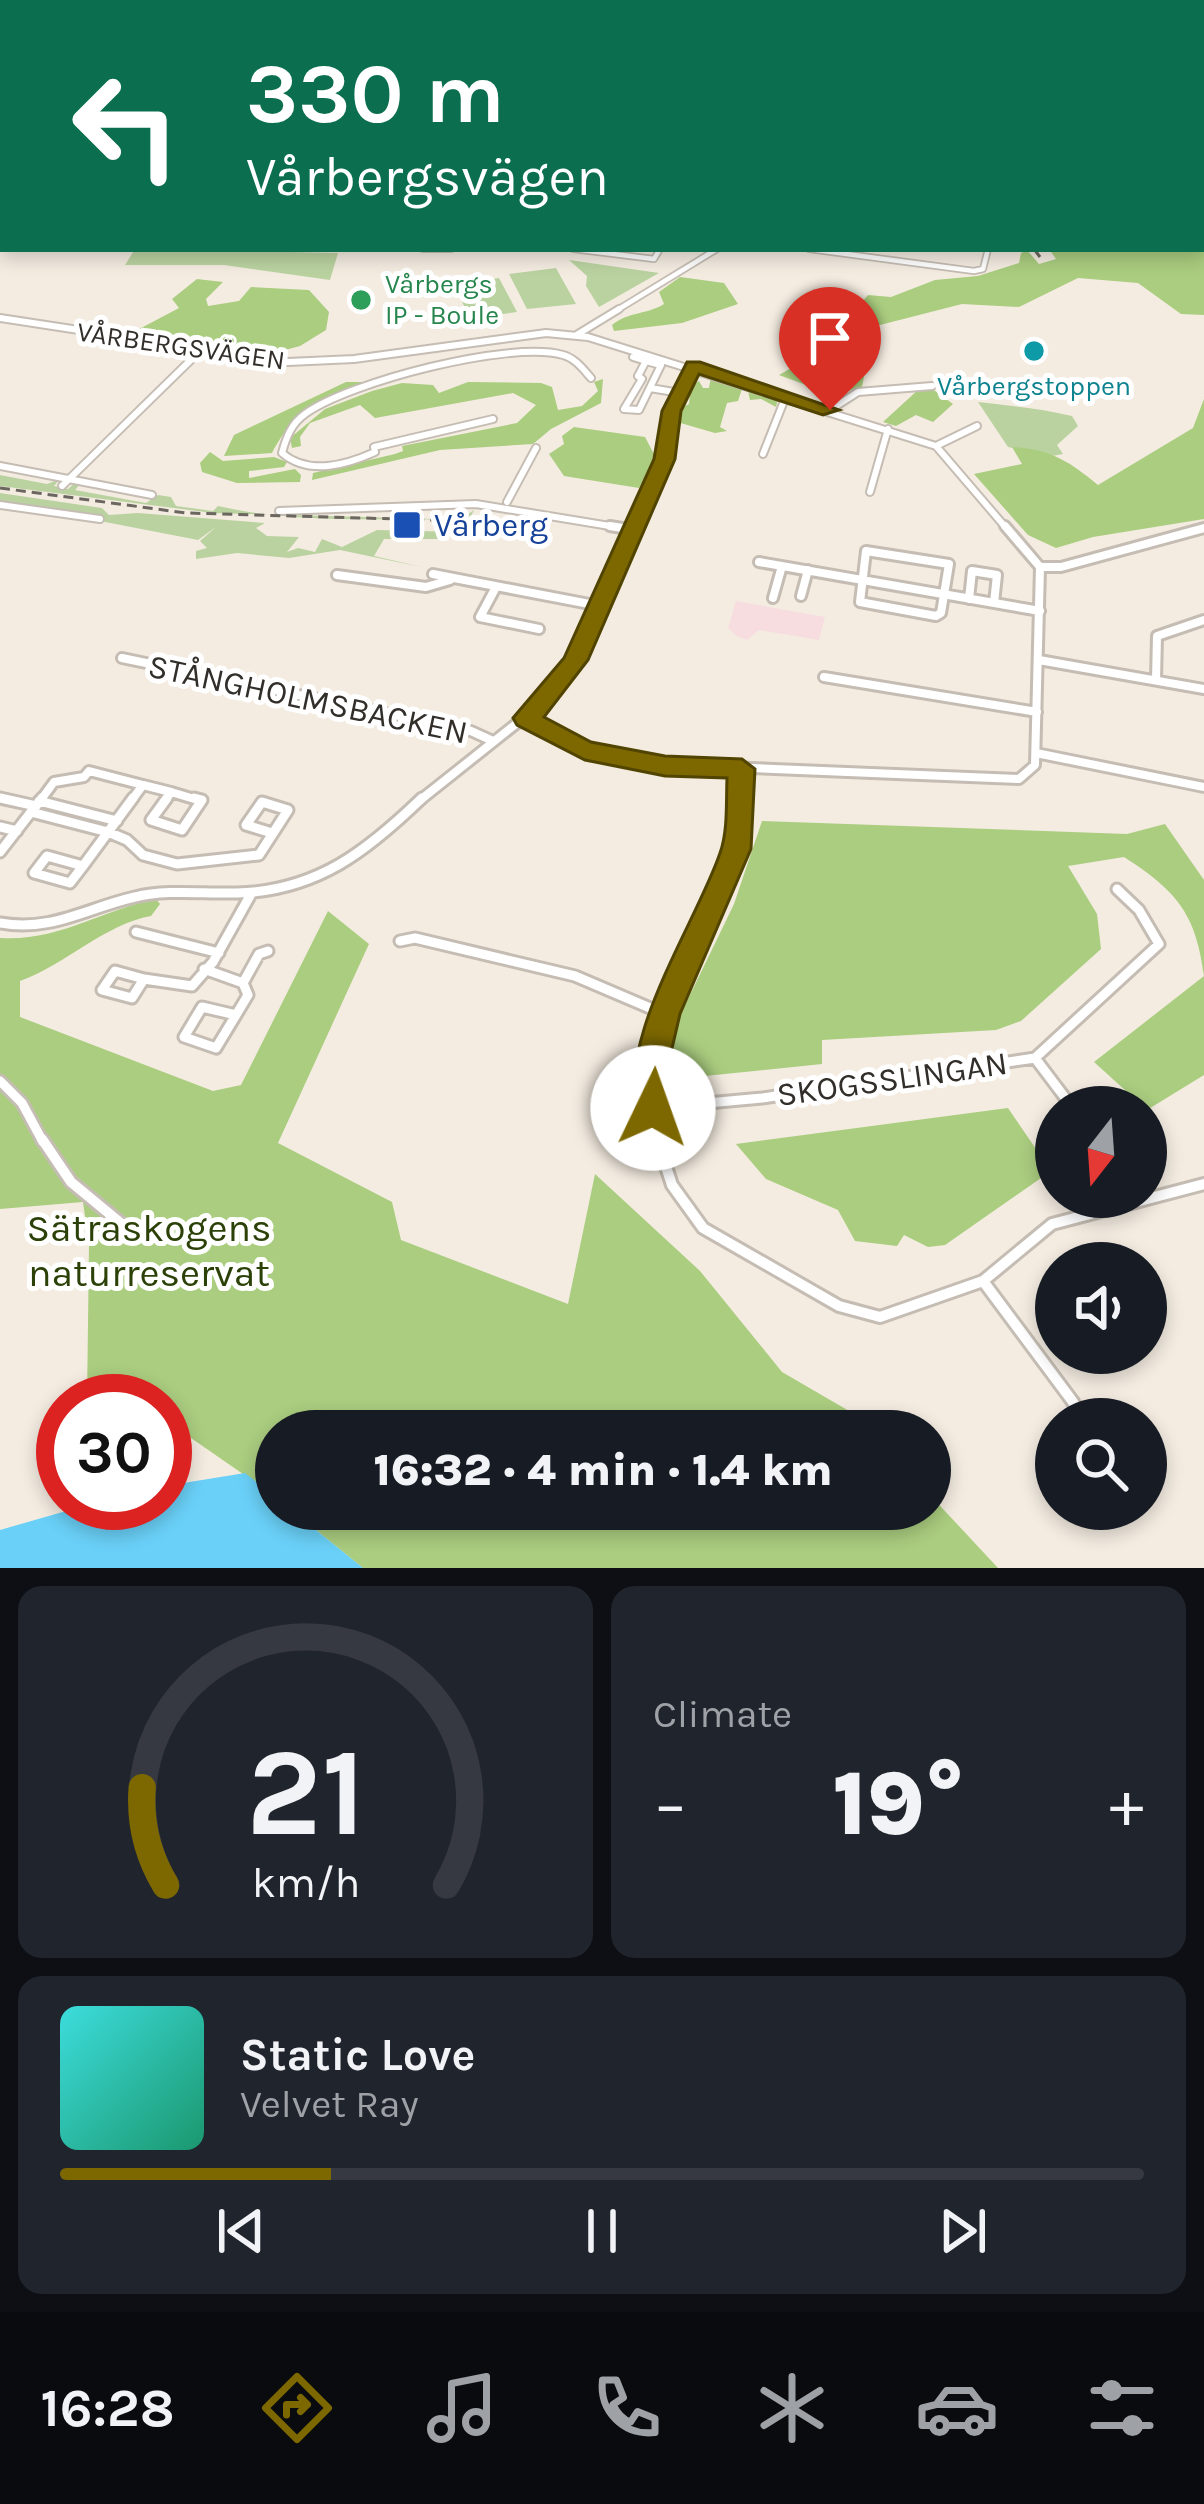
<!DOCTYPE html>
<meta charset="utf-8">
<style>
body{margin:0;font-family:Karla,sans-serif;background:#20242c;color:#f1f3f6;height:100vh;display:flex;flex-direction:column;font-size:45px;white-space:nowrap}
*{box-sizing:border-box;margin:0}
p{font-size:39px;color:#9ea1a6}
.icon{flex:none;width:66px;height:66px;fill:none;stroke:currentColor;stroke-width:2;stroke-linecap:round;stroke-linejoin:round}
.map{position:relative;height:1568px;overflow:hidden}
.drawer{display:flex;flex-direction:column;gap:18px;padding:18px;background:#0d0f14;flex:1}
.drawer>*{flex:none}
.hud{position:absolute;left:0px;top:0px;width:1206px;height:252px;box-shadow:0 6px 18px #0003;background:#0b6e4f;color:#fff;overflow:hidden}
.needle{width:78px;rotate:197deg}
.controls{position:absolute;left:1035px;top:1086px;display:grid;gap:24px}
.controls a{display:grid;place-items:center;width:132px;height:132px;border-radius:50%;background:#171b24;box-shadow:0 6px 18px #0003;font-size:60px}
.speed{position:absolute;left:36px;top:1374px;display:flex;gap:24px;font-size:60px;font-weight:700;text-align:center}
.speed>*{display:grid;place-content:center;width:156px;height:156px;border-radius:50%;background:#171b24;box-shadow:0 6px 18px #0003;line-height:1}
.speed .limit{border:18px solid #d22;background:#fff;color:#111}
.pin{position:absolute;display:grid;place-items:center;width:102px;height:102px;color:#fff;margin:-123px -51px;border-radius:50% 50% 50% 0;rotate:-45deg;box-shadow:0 0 12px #0007}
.pin .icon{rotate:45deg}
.me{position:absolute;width:132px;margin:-66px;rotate:3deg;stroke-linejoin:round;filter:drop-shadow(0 0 9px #0008)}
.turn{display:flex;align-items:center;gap:42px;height:252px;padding:0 48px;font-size:54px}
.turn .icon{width:156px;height:156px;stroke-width:2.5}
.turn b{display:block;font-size:84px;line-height:102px}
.big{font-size:90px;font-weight:800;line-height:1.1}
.drawer .tile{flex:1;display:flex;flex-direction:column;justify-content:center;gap:18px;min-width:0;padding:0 42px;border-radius:24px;background:#20242c}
.drawer .dial{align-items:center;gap:0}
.dial svg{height:312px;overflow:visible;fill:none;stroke:#363941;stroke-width:7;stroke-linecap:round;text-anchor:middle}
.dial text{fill:#f1f3f6;stroke:none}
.song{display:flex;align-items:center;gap:36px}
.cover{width:144px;height:144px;border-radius:18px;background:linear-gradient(135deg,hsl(180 70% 55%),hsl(160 70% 35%))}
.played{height:12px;border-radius:6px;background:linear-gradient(90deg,#7d6800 25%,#363941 25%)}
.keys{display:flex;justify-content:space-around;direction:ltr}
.heat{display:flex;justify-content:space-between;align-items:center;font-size:66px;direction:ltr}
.drawer .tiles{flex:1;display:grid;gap:18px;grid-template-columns:1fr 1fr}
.tile:last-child{grid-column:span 2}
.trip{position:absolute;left:255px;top:1410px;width:696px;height:120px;border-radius:60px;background:#171b24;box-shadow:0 6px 18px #0003;font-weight:800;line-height:120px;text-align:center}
.tab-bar{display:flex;height:192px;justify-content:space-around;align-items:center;background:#090b0e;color:#9ea1a6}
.tab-bar .icon{width:84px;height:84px}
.tab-bar .current{color:#7d6800}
.tab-bar b{font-size:54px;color:#f1f3f6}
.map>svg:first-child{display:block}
.education{fill:#f7dce0}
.green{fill:#bad2a0}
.forest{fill:#aacd7f}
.water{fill:#6ad0f7}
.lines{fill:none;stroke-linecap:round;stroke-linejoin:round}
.minor-far5-casing{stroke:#c5bdb3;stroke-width:6}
.minor-far4-casing{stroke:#c5bdb3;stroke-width:8}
.minor-far3-casing{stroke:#c5bdb3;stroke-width:10}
.minor-far2-casing{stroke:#c5bdb3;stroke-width:14}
.minor-far1-casing{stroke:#c5bdb3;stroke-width:15}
.minor-casing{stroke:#c5bdb3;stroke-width:16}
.highway-casing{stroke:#b08775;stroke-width:9}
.minor-far5{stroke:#fff;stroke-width:3}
.minor-far4{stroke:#fff;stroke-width:4.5}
.minor-far3{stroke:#fff;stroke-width:6}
.minor-far2{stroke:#fff;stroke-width:8}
.minor-far1{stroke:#fff;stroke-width:9}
.minor{stroke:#fff;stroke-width:10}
.highway{stroke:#f4b79d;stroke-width:6}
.rail{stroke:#6b6660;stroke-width:3;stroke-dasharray:10 6;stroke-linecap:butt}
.route{fill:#7d6800;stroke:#514400;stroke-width:3}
.leisure-dot{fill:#2e9e5b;stroke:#fff;stroke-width:4.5}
.culture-dot{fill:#0f9aa8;stroke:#fff;stroke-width:4.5}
.transit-dot{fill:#1a4fb4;stroke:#fff;stroke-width:4.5}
.labels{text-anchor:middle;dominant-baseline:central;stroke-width:10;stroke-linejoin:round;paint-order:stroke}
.far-leisure-label{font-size:27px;fill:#27864d;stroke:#fff;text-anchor:start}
.far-street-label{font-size:27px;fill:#322f2b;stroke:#fff}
.far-culture-label{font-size:27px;fill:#0d838f;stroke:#fff}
.transit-label{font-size:33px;fill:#164399;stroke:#fff;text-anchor:start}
.street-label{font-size:33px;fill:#322f2b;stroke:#fff}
.near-park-label{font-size:39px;fill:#2c4108;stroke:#fff}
</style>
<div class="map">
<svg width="1204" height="1568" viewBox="0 0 1204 1568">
<rect width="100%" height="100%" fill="#f4ece1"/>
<path class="education" d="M736,601L825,617L819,640L759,630L747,640L737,636L728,628Z"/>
<path class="green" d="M135,249L338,253L330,280L224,265H125Z
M569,260L659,273L599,307L586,286L587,276Z
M556,268L576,304L527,309L509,274Z
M499,278L517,312L470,319L454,284Z
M978,402C1010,406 1040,408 1072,416L1078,426L1057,445L1063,454L1052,456L1008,447Z
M0,475L47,484L60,479L54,486L68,489L76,482L81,483L75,490L146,503L158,495L171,497L176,506L213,511L218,506C296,524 380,518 461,519L474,510L469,520L213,513L0,486Z
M0,493L102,508L109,515L138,513L265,523L256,528L267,536L299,537L287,552L298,548L315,552L322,539L342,547L377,530L460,532L447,539H384L374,556L426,568L340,550L289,558L237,553L196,559V551L207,548L200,541L216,527L198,540L100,521L98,514L79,517L0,503Z"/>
<path class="forest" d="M1204,206V315L1181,314L1138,283L1078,278L1019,307L962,304L876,326L845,327L848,343L877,342V358L867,362L862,387L833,395L779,375L809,358L799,340L804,316L821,304L861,303L868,295L891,297L935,280L978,276L1019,263L1021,253L1027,250L1039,264L1056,259L1049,249H1203Z
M680,277L724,283L738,304L682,323L614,331L612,325C630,311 646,315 664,304L659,292Z
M197,279L223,282L206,299L208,306L239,301L251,287L309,290L329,312L326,330L300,346L270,354L126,336L179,308L172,299Z
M711,376L778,399L776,407L761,399L750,400L748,391L742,389L738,401L727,403L720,427L727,431L715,433L677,422L681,408L689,404L691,386L699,381L703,388H709Z
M603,379L601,403L551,429L533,444L440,450L312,480L313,473L395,454L403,451L402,446L517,423L536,405L513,393L375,418L360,405L310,423L300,437L301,446L292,448L290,438L325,409L372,391L402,383L433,385L439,393L468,382L541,383L552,387L558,410L582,406L598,391L594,382Z
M346,382H365C320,412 303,396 272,453L224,456L234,435Z
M931,388L953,404L933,422L916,415L896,426L883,422L919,389Z
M1204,399V519L1093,537L1056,548L1028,535L974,474L1022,464L1012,447C1050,449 1069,461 1098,485L1193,428Z
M574,427L645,437L655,456L639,488L564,476L549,454L564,444L562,436Z
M210,452L223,461L274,457L287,462L284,467L249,471V478L295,469L301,475L300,482L237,483L202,472L200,463Z
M762,821L1127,834L1165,824L1204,880V1075L1147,1110L1094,1062L1204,976C1196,914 1177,891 1124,857L1068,866L1097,914L1101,949L1021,1021L996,1030L822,1040V1064L666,1080L675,1026L734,904Z
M156,899L160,904L151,916C105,924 65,965 20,981V1017L213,1091L241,1085L328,911L369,944L278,1143L392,1202L401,1240L568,1304L595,1174L700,1271L782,1372L856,1415L870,1431H276V1497L178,1429L165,1430V1401H87L89,1245L83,1202L0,1209V938C57,942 102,910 156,899Z
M1008,1108L1051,1171L945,1245L928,1247L904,1235L897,1246L855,1241L838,1210L766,1179L736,1144Z
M930,1495L998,1568H363L290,1509H930Z"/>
<path class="water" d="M245,1473L276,1497V1509H290L363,1568H0V1530L94,1503H165V1486Z"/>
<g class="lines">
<defs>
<path id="minor-far5" d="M370,3L388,0
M432,3H486"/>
<path id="minor-far4" d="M423,249H451
M573,249L654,259L660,249
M809,249L974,271L983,269L988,249
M614,312L717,249"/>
<path id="minor-far3" d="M0,318L288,362L354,359L546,333L588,337L936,446L1007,529
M578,334L619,309
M633,357L646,361
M646,361L661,365L639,410L624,409L642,379L638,376Z
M650,388L680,393
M830,410L858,392L932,386
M493,419L374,447L375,452C346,465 309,476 282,453C286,438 291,424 305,414C349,382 510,340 563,355C575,358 583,369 591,378
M938,445L977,426
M763,454L786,396
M0,466L152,495
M62,486L200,351
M870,492L888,429
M507,502L536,448
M0,505L100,519
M279,511L476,504L628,529
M637,529L665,455L672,410L693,366"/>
<path id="minor-far2" d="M610,526L634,530
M866,551L949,564L941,613L936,616L860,602Z
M759,562L1040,611
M1040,567H1061L1204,528
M433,574L600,606
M337,575L426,587L450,580
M496,587L480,617L539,629
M801,596L808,570
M773,598L782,566
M969,599L972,571L997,575L994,603
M122,658L471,731L493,741
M1039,660L1204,689
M824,677L1037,712
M1156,680L1157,636L1204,620
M526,719L574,747L651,764L1019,779L1035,765L1040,567L1005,526
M1036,753L1204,787
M742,769V801
M143,785L171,792
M171,792L201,801
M0,798L13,801
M40,801L54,782L84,777L89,771L143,785L131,801
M165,801L171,792
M419,801L536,708L564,679L638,526"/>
<path id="minor-far1" d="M0,798L36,806L42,798
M167,798L151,820L182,830L202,800L194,798
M39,801L117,821
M31,812L108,832L127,840L143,855L177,864L259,855L288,810L262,802L246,825L272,833
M0,827L17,831
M0,852L31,812
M47,856L83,866L70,883L34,873Z
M83,866L133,798
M0,923C52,932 86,908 135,897C168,889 203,894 237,893C317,891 367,851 422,798
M136,932L219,953
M400,941L415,938L575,976L664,1014
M204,969L243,983L259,954L268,951
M115,971L144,979L132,998L102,990Z
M144,979L192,986L213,962L251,894
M202,1007L236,1015L216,1048L184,1037Z
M236,1015L248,995L243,983
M1035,1058L1072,1107
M0,1081L22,1103L43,1142
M653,1108L762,1098L1035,1058L1159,944L1139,910L1117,889
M658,1142C652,1098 651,1057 664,1014C686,941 742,876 742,798"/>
<path id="minor" d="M42,1139L71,1182L123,1225
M657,1139L672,1185L703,1228L839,1306L880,1317L983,1281L1052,1224L1204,1184
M983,1281L1073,1402L1079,1419"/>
<path id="highway" d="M817,3L826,0
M840,3L851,1"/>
</defs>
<use href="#minor-far5" class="minor-far5-casing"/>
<use href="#minor-far4" class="minor-far4-casing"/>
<use href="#minor-far3" class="minor-far3-casing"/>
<use href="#minor-far2" class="minor-far2-casing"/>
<use href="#minor-far1" class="minor-far1-casing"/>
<use href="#minor" class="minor-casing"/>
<use href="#highway" class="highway-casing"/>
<use href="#minor-far5" class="minor-far5"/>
<use href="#minor-far4" class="minor-far4"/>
<use href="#minor-far3" class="minor-far3"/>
<use href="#minor-far2" class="minor-far2"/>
<use href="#minor-far1" class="minor-far1"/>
<use href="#minor" class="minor"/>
<use href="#highway" class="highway"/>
<path class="rail" d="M1034,249L1043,261
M0,488L186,513L468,521"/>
</g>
<path class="route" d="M687,362H700L839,410L823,415L699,374L681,411L675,459L588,660L544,717L591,742L665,756L742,759L755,769L751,849L680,1014L670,1057V1108L665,1119L653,1124L641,1119C610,1048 697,922 720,853C728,831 726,802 727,778L665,776L585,760L517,725L513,718L564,658L654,459L662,411Z"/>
<circle class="leisure-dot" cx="361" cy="300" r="12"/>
<circle class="culture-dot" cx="1034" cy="351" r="12"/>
<rect class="transit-dot" x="392" y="510" width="30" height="30" rx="6"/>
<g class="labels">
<g class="far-leisure-label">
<text x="385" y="284">Vårbergs<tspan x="385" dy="31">IP - Boule</tspan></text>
</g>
<g class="far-street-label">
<text transform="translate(181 346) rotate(8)">VÅRBERGSVÄGEN</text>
</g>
<g class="far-culture-label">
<text x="1034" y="386">Vårbergstoppen</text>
</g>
<g class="transit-label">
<text x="434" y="525">Vårberg</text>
</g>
<g class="street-label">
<text transform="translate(308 699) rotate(12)">STÅNGHOLMSBACKEN</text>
<text transform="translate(892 1079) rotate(-8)">SKOGSSLINGAN</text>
</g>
<g class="near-park-label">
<text x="149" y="1228">Sätraskogens<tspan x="149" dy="45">naturreservat</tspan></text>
</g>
</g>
</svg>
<div class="controls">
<a><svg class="needle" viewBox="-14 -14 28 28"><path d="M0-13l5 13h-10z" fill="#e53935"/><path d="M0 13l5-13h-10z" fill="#9ea1a6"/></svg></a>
<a><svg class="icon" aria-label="sound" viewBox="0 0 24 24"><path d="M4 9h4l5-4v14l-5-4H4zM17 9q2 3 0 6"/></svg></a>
<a><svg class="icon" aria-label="search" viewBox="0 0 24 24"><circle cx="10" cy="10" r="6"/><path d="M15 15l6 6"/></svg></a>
</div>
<div class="speed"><div class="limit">30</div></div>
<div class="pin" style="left:830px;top:410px;background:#d93025"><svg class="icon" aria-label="arrive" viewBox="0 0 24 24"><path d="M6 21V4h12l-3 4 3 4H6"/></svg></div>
<svg class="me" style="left:653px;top:1108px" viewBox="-20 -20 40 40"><circle r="19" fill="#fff"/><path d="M0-13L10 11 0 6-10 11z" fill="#7d6800"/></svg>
<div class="trip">16:32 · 4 min · 1.4 km</div>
<div class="hud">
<div class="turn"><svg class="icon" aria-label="left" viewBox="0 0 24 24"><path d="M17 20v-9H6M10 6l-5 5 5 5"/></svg><div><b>330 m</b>Vårbergsvägen</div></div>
</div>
</div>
<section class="drawer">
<div class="tiles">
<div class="tile dial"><svg viewBox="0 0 100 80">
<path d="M14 69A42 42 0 1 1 86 69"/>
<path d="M14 69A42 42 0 0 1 8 44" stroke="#7d6800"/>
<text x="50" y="56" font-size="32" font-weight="700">21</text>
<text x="50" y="72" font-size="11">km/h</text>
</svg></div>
<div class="tile"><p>Climate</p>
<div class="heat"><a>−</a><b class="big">19°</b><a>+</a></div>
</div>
<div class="tile">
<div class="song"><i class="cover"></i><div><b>Static Love</b><p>Velvet Ray</p></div></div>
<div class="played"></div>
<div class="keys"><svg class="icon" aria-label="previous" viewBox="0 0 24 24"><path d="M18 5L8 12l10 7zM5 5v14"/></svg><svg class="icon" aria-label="pause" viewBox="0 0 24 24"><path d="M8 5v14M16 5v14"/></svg><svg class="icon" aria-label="next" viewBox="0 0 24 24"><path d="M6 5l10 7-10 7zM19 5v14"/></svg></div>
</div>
</div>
</section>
<nav class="tab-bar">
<b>16:28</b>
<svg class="icon current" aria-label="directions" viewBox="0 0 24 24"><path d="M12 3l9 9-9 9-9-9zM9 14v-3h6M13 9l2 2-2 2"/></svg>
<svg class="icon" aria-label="music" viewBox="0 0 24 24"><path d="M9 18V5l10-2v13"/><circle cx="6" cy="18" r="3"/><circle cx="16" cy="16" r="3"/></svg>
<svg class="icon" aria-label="phone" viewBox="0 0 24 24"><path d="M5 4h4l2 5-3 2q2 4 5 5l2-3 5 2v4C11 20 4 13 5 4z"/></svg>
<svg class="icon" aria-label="climate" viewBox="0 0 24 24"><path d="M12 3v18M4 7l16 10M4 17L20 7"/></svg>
<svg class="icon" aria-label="car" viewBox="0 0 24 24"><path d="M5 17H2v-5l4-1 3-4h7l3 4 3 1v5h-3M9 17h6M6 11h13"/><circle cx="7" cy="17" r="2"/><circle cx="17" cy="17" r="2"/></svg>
<svg class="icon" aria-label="filters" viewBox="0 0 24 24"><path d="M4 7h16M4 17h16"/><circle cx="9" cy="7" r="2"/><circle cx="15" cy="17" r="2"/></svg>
</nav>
